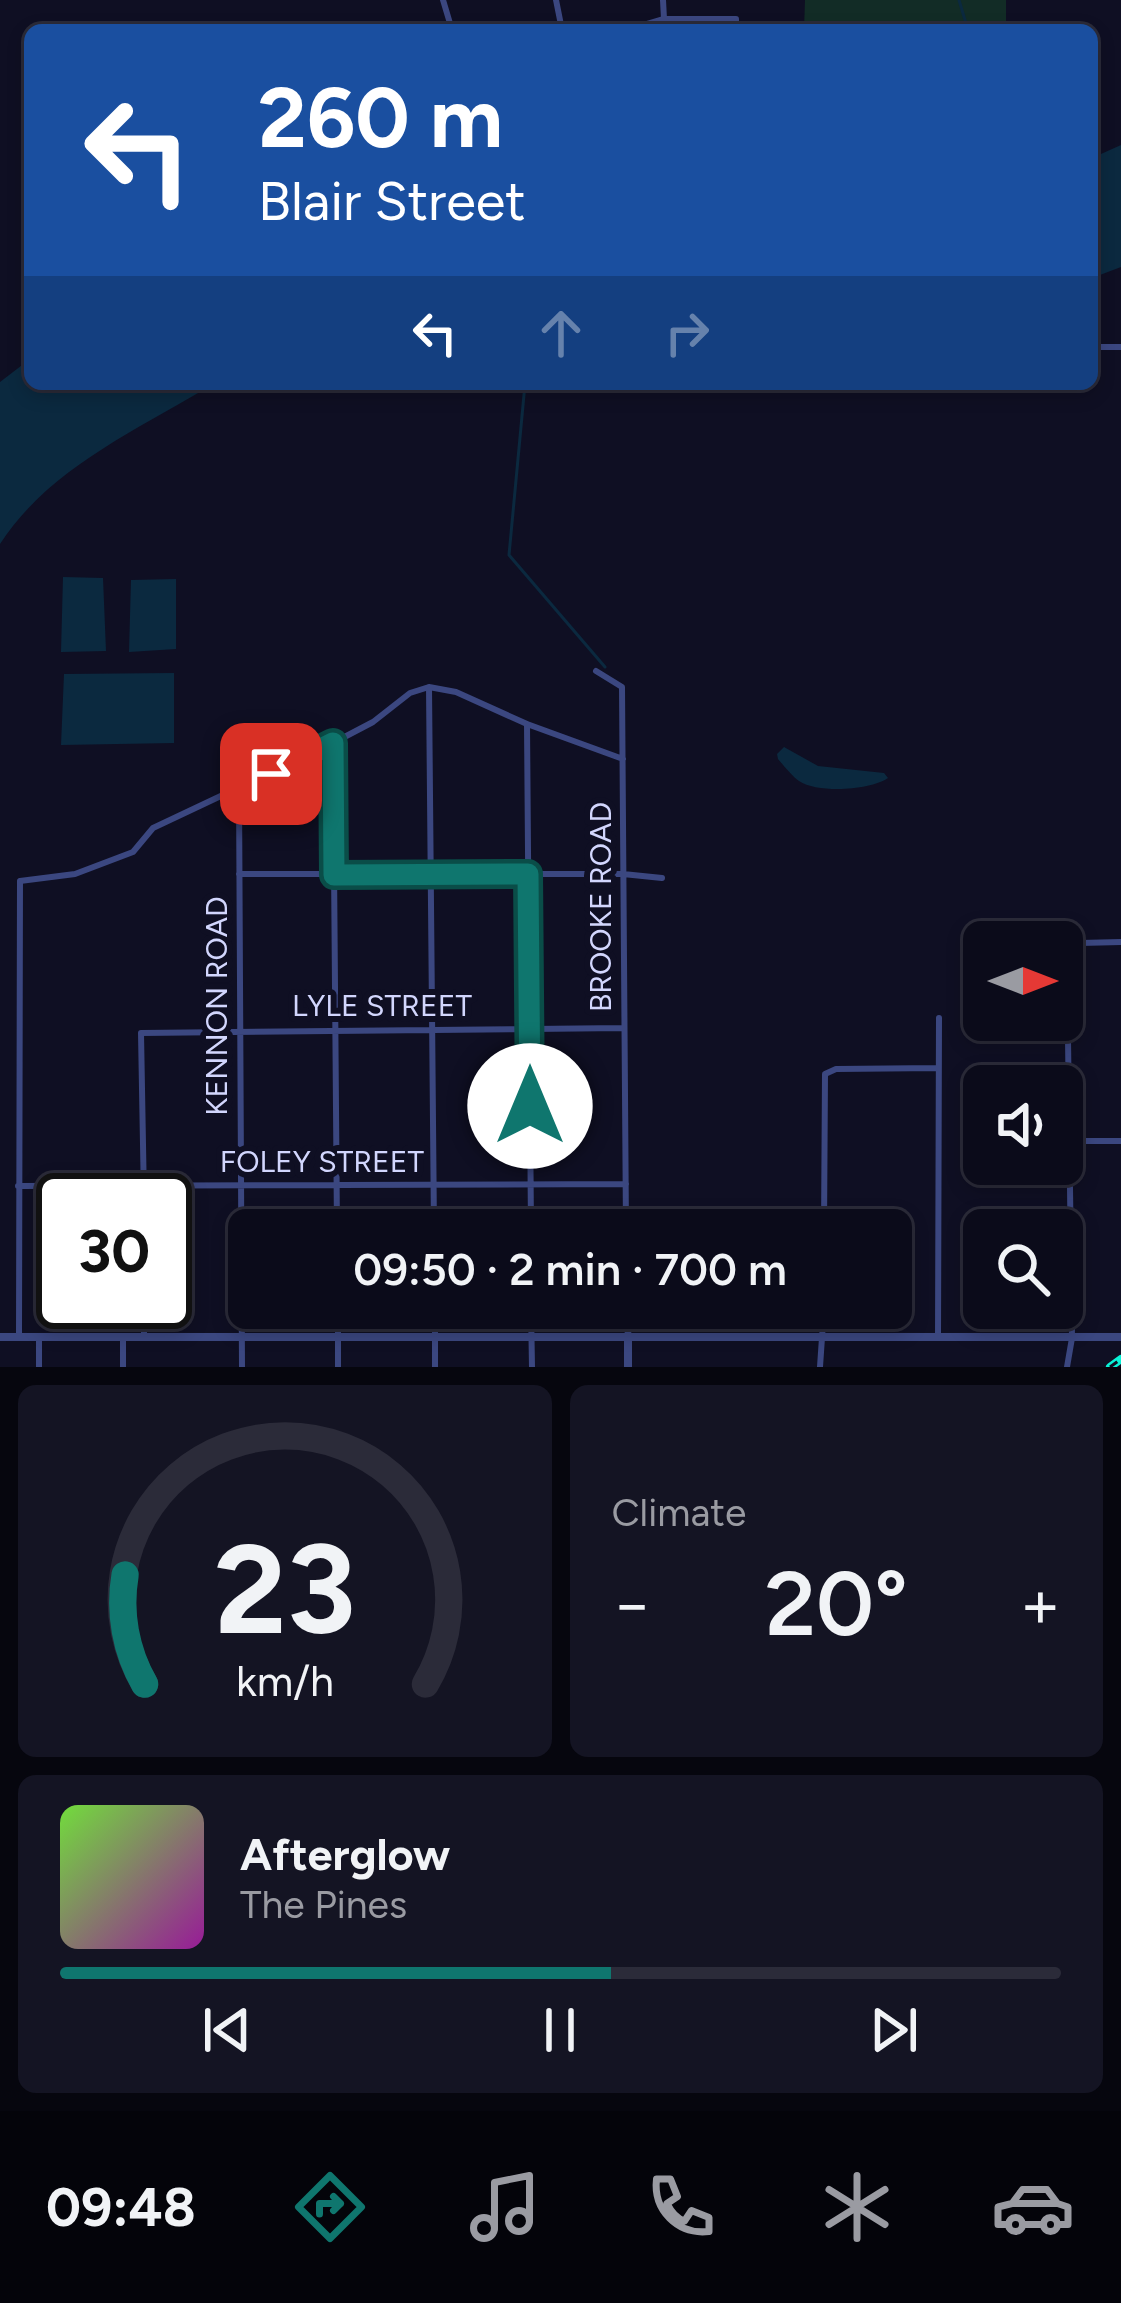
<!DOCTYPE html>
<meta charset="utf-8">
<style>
body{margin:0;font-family:Figtree,sans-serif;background:#141423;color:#f1f3f6;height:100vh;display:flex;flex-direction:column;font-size:45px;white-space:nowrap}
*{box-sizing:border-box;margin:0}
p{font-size:39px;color:#9a9ba2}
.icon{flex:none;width:66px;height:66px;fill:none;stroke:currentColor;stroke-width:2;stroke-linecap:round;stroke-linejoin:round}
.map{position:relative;height:1367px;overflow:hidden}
.sheet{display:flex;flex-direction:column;gap:18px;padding:18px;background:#06060e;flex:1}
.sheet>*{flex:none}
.hud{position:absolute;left:24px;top:24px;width:1074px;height:366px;border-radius:18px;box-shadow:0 6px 18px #0003,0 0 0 3px #2b2b39;background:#1a4fa0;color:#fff;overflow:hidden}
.needle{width:78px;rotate:90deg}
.fabs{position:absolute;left:963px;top:921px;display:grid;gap:24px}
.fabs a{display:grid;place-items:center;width:120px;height:120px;border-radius:18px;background:#0b0b1a;box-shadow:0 6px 18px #0003,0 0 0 3px #2b2b39;font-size:60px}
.speed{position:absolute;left:36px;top:1173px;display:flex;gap:24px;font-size:60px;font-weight:700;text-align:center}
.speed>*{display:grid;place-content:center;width:156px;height:156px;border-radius:50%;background:#0b0b1a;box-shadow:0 6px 18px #0003,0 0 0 3px #2b2b39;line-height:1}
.speed .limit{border:6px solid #111;border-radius:18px;background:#fff;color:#111}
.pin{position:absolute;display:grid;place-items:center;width:102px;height:102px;color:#fff;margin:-51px;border-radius:24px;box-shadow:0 6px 18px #0006}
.me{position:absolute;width:132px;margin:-66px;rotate:0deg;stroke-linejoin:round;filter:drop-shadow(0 0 9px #0008)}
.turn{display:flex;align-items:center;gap:42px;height:252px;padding:0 36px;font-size:54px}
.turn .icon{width:156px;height:156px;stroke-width:2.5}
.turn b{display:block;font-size:84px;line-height:102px}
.lanes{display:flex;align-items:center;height:114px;padding:0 36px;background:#0003;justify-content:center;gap:60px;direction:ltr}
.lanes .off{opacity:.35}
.big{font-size:90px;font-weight:600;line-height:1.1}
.sheet .widget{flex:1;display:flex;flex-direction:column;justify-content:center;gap:18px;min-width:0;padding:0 42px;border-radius:18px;background:#141423}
.sheet .dial{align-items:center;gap:0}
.dial svg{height:312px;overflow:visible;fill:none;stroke:#2b2b39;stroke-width:7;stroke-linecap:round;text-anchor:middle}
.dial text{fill:#f1f3f6;stroke:none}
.song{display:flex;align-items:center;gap:36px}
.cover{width:144px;height:144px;border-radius:18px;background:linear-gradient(135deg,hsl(100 70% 55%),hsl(300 70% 35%))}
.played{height:12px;border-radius:6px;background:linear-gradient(90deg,#0f766e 55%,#2b2b39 55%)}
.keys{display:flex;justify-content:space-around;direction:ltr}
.heat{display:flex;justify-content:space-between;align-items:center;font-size:66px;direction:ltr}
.sheet .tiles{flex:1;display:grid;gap:18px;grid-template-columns:1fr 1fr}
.widget:last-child{grid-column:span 2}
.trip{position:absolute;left:228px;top:1209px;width:684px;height:120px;border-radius:18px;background:#0b0b1a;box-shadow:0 6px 18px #0003,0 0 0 3px #2b2b39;font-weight:600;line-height:120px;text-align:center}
.dock{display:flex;height:192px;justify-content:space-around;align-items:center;background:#04040a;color:#9a9ba2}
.dock .icon{width:84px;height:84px}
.dock .current{color:#0f766e}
.dock b{font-size:54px;color:#f1f3f6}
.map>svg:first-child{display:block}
.green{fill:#122c26}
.water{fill:#0b293f}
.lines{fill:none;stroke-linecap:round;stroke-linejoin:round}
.stream{stroke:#0b293f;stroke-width:3}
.minor{stroke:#3b4780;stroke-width:6}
.tertiary{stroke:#3b4780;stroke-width:8}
.rail-casing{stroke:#09f3d8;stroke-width:8}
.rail{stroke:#0f0f23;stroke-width:3;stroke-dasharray:9;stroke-linecap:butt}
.route-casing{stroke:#0a4d48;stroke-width:30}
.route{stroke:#0f766e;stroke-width:21}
.labels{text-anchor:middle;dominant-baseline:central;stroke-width:12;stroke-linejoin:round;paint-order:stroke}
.street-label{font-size:30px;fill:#d2d6fd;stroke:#0f0f23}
</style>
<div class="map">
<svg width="1121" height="1367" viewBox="0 0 1121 1367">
<rect width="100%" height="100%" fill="#0f0f23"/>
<path class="green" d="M805,0H1006V30H804Z"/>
<path class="water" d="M1121,145V267L1092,278V158Z
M30,359V384H213C138,430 50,467 0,544V382Z
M63,577L103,578L106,651L61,652Z
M176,579V649L129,652L131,580Z
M174,673V743L61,745L64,674Z
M784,747L818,766L884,773L888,778C871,790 819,794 799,781C792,776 784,766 778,759L777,754Z"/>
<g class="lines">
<path class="stream" d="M959,0L968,30
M525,384L509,555L605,667"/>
<path class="minor" d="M443,0L452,30
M556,0L562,30
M663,0L664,19
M627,30L664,19H736V30
M1092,347H1121
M596,671L622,687L626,1230
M429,687L434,1230
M527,724L531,1230
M333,743L337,1230
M239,789L242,1367
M239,874H623L662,878
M1071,1141H1121
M18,1186L626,1184
M144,1200L141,1033L624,1028
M824,1230L825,1074L836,1069L938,1068
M144,1302V1338
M338,1308V1367
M435,1308V1367
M531,1308L532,1367
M627,1308L628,1334
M19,1336L20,881L75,874L133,852L153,828L333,743L373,722L410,693L429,687L456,692L527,724L623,759
M39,1336V1367
M123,1338V1367
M938,1338L939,1018
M820,1367L824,1308
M1067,1367L1072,1338L1067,964L1070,949L1080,943L1121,942"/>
<path class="tertiary" d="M628,1335V1367
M0,1337H1121"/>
<defs>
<path id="rail" d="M1110,1367L1121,1359"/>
</defs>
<use href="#rail" class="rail-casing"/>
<use href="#rail" class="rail"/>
</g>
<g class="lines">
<defs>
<path id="route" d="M271,774L333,743L334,875L528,874L530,1106"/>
</defs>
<use href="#route" class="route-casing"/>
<use href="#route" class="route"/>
</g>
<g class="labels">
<g class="street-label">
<text transform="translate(600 907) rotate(-90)">BROOKE ROAD</text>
<text x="382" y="1005">LYLE STREET</text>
<text transform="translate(216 1006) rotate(-90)">KENNON ROAD</text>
<text x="322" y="1161">FOLEY STREET</text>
</g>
</g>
</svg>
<div class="fabs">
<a><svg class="needle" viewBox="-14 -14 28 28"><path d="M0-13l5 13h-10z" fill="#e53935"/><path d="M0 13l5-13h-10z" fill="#9a9ba2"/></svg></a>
<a><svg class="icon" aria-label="sound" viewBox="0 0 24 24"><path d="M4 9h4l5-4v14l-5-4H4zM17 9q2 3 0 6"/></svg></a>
<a><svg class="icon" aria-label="search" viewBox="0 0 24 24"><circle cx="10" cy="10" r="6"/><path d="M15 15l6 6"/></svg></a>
</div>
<div class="speed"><div class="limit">30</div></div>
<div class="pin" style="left:271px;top:774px;background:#d93025"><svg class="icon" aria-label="arrive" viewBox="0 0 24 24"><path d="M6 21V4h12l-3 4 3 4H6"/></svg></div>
<svg class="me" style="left:530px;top:1106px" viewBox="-20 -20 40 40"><circle r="19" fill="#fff"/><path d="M0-13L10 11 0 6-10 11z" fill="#0f766e"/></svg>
<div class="trip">09:50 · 2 min · 700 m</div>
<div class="hud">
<div class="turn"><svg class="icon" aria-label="left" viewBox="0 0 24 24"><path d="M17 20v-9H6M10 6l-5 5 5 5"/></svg><div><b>260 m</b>Blair Street</div></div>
<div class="lanes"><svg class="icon" aria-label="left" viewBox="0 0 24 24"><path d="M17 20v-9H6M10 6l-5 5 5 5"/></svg><svg class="icon off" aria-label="ahead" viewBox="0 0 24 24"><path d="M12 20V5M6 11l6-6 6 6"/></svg><svg class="icon off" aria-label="right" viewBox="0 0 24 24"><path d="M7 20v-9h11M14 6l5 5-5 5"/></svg></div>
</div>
</div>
<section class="sheet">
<div class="tiles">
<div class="widget dial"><svg viewBox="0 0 100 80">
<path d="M14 69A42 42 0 1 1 86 69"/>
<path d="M14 69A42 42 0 0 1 9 41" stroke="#0f766e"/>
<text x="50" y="56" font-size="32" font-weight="700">23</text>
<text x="50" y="72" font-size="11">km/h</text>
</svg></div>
<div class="widget"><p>Climate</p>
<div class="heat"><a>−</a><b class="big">20°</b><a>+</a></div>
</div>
<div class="widget">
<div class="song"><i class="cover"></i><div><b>Afterglow</b><p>The Pines</p></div></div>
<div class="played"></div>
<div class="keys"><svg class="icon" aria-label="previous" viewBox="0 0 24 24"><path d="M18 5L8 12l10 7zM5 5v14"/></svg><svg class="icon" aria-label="pause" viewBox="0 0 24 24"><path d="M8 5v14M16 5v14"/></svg><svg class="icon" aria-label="next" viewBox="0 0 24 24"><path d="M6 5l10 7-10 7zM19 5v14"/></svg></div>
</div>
</div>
</section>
<nav class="dock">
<b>09:48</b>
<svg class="icon current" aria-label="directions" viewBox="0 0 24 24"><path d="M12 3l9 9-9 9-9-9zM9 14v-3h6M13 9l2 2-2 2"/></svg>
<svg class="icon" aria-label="music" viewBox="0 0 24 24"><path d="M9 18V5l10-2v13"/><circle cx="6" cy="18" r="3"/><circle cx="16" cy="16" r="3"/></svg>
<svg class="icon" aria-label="phone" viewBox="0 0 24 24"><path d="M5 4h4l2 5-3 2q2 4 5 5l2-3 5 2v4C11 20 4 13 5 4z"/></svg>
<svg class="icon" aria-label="climate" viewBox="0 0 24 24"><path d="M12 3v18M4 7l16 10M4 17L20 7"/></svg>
<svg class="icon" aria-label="car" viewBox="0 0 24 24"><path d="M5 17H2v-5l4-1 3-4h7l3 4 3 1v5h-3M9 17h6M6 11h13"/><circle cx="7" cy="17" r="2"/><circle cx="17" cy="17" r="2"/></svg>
</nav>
